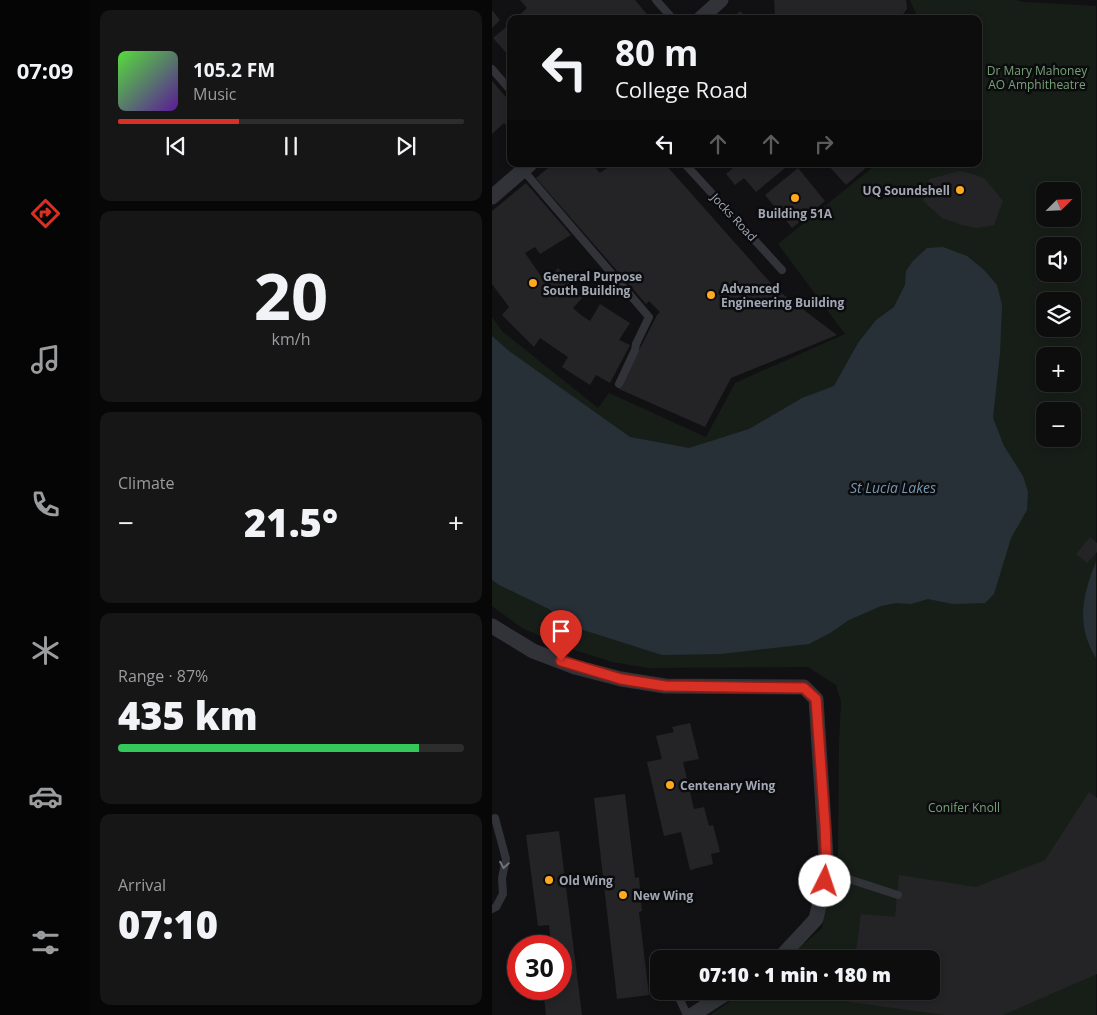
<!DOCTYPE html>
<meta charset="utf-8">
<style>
body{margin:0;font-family:"Open Sans",sans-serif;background:#161617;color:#f1f3f6;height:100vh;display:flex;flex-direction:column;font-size:19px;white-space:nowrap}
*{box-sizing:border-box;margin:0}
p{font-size:16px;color:#9a9c9e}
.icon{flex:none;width:28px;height:28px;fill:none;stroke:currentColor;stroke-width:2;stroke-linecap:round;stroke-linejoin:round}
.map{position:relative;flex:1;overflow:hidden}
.side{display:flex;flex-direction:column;gap:10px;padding:10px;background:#070708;width:402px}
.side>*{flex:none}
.banner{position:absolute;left:15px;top:15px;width:475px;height:152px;border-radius:10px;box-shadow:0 2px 8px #0003,0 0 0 1px #2d2d2e;background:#0d0d0e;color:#f1f3f6;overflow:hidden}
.needle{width:32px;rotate:66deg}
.controls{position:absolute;left:544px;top:182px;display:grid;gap:10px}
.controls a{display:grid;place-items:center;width:45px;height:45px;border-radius:10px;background:#0d0d0e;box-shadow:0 2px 8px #0003,0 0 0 1px #2d2d2e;font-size:25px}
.speed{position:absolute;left:15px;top:935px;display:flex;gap:10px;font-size:25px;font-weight:700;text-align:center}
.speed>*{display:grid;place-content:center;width:65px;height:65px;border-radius:50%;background:#0d0d0e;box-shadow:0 2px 8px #0003,0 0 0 1px #2d2d2e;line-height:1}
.speed .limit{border:8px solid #d22;background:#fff;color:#111}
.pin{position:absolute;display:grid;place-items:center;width:42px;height:42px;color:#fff;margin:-51px -21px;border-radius:50% 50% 50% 0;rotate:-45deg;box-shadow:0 0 5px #0007}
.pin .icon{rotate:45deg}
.me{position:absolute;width:55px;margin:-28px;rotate:4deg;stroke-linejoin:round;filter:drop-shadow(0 0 4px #0008)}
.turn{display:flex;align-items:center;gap:18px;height:105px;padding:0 25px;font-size:22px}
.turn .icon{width:65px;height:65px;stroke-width:2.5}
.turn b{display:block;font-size:35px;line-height:42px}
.lanes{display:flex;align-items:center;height:48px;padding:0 25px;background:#0003;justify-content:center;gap:25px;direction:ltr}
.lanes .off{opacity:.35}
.big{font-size:38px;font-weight:800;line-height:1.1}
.side .card{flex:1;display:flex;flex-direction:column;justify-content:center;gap:8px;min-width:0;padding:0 18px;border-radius:10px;background:#161617}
.side .dial{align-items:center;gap:0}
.dial b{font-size:65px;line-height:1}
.song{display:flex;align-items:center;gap:15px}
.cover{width:60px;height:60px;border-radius:8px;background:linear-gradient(135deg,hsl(110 70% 55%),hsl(270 70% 35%))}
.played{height:5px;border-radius:2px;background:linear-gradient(90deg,#d93025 35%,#2d2d2e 35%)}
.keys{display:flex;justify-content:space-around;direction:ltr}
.heat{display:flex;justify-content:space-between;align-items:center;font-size:28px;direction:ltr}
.charge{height:8px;border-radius:4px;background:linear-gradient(90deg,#34c759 87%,#2d2d2e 0)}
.trip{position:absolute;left:158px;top:950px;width:290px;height:50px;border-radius:10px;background:#0d0d0e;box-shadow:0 2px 8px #0003,0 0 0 1px #2d2d2e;font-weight:800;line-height:50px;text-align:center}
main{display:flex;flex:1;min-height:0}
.tabs{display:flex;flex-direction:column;width:90px;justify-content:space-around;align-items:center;background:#050506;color:#9a9c9e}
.tabs .icon{width:35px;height:35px}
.tabs .selected{color:#d93025}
.tabs b{font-size:22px;color:#f1f3f6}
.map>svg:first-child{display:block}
.green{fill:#171e18;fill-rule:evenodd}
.water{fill:#273037}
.building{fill:#242427}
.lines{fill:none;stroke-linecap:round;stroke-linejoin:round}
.lane{stroke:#323338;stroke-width:8}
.street{stroke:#323338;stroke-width:15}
.oneway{stroke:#6f737c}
.route-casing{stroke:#8d1f18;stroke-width:12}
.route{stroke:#d93025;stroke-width:9}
.poi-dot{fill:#ffaa1d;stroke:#0c0c0e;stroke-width:2}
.labels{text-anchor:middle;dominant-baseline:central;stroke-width:5;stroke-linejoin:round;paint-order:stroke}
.park-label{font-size:12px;fill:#76a177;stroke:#0c0c0e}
.poi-label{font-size:12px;font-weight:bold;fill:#a1a8b4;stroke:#0c0c0e;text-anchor:start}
.street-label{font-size:12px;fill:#a1a8b4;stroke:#0c0c0e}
.water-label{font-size:14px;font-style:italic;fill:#7598b3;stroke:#0c0c0e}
</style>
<main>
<nav class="tabs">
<b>07:09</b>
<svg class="icon selected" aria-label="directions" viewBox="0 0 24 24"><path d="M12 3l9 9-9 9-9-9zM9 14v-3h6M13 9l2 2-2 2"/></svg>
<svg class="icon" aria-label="music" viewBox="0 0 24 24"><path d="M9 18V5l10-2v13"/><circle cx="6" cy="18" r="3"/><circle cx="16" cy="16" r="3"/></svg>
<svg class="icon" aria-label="phone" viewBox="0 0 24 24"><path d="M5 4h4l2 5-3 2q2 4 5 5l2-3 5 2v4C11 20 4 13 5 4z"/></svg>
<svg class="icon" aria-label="climate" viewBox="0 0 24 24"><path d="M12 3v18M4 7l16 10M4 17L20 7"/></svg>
<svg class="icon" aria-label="car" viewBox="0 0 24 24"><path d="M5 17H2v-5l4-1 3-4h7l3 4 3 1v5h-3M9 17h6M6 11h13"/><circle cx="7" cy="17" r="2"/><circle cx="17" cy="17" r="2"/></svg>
<svg class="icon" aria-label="filters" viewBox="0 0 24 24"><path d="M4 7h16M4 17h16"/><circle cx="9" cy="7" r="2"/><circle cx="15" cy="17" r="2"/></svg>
</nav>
<section class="side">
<div class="card">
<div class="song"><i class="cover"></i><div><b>105.2 FM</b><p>Music</p></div></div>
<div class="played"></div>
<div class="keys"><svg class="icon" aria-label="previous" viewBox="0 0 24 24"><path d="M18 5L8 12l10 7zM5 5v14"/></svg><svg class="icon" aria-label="pause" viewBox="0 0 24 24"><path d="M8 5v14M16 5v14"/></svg><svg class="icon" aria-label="next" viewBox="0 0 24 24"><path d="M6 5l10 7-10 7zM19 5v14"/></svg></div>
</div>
<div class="card dial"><b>20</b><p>km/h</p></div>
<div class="card"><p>Climate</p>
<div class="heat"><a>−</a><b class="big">21.5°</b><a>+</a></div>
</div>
<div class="card"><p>Range · 87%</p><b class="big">435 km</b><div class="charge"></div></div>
<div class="card"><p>Arrival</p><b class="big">07:10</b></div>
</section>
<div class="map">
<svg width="605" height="1015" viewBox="0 0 605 1015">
<rect width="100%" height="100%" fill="#111113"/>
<path class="green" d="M418,0H524L532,2L604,6V1015H218L253,991H439V959H295L330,928L346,856L347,744L349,702L344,685L316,667L156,668L120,662L73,647L30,628L0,606V317L10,331L106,408L117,393L214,437L243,383L353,334L286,244L381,167L379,164H486V19H426ZM552,191H580V219H552ZM552,246H580V274H552ZM552,301H580V329H552ZM552,356H580V384H552ZM552,411H580V439H552Z"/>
<path class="water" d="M451,247L475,256L492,270L505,285L510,305L508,353L501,418L512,446L531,476L536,492L535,510L519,538L502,594L493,603L461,604L436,599L419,604L404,603L389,606L357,620L338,633L317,644L229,654L170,655L85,628L55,608L7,585L0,580V336L17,351L138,437L197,448L257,429L310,398L342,386L366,343L384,320L402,307L413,285L414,271L421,261L435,248Z
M604,562V658C584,625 590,596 604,562Z"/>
<path class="building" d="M28,0H143L159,19H23L35,8Z
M282,0H414L415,9L411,14L402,16V19H284L283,16Z
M0,10L8,20L0,28Z
M248,11L255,19H240Z
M19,23V58L1,38Z
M0,81L19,103V131L12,123L0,134Z
M61,164H100L108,173L121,164H173L284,289L345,335L239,378L213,427L127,389L165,315L168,312L157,301L154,304L44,178Z
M239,164H298L264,192L252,178L243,185L234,174L242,167Z
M335,164H373L376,166L354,185Z
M306,168L333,201L300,228L273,195Z
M468,171L481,174L493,179L511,201L502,225L485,228L470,225L450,218L431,201L437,179Z
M34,183L79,235L48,254L43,247L33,253L53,282L66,268L93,295L81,308L89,315L98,321L108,304L138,323L127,340L138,345L118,383L104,375L98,385L70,367L76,357L48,338L42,347L10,315L17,307L0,284V211Z
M598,537L605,543V552L595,563L584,554Z
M198,723L207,759L191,762L202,809L212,807L217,826L221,825L228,852L219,854L221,864L198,870L189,832L172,836L155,762L170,759L164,736L182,732L180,727Z
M597,792L605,798V974L511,1015H454L357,1002L359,991H439V959H363L369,914L403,917L407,875L484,887L553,860Z
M133,794L143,878L147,877L150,911L147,912L157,995L125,999L102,798Z
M67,831L90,1015H54L51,989H69V946H59L57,925L46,926L34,835Z"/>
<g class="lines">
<path class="lane" d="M164,0L181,19
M0,69L19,91
M193,164L290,270
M31,170L157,317L144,344L143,350L127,384
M335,872L406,895
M0,909L4,907L11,894L10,878L14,859L3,818
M184,991L195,1015"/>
<path class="street" d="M208,19L229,0
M0,197L38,164
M0,626L41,651L83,667L129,679L173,686L312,687L324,699L335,872L324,919L287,959
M200,1015L238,991"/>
</g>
<defs><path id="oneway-chevron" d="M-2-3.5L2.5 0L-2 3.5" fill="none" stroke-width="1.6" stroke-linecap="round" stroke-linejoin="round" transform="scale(1.25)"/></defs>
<use class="oneway" href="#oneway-chevron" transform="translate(12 865) rotate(99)"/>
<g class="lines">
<defs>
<path id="route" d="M69,661L129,679L173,686L312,688L324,699L333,825L335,872L333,881"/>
</defs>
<use href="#route" class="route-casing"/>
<use href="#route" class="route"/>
</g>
<g class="poi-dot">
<circle cx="468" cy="190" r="5"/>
<circle cx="303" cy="198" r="5"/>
<circle cx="41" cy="283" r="5"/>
<circle cx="219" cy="295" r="5"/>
<circle cx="178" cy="785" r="5"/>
<circle cx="57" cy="880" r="5"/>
<circle cx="131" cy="895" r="5"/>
</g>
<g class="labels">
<g class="park-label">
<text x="545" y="70">Dr Mary Mahoney<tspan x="545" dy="14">AO Amphitheatre</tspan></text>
<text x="472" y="807">Conifer Knoll</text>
</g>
<g class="poi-label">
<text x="458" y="190" text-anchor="end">UQ Soundshell</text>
<text x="303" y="213" text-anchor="middle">Building 51A</text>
<text x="51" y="276">General Purpose<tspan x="51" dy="14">South Building</tspan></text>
<text x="229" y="288">Advanced<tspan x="229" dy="14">Engineering Building</tspan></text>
<text x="188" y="785">Centenary Wing</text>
<text x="67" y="880">Old Wing</text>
<text x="141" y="895">New Wing</text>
</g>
<g class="street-label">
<text transform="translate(242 217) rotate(47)">Jocks Road</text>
</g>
<g class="water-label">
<text x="401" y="487">St Lucia Lakes</text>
</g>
</g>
</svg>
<div class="controls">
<a><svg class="needle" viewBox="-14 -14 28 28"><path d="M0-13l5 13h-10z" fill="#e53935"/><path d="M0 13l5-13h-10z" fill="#9a9c9e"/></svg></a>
<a><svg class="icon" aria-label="sound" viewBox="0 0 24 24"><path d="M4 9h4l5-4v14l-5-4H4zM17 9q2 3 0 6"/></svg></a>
<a><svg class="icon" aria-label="layers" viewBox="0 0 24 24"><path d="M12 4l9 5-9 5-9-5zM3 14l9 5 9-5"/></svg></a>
<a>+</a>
<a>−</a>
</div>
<div class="speed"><div class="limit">30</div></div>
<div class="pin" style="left:69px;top:661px;background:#d93025"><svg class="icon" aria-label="arrive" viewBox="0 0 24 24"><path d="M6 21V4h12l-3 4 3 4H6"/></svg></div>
<svg class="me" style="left:333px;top:881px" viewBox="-20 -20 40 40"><circle r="19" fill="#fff"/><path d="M0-13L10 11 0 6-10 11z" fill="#d93025"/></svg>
<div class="trip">07:10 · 1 min · 180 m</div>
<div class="banner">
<div class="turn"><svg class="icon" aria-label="left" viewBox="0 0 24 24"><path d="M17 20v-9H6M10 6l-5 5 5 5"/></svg><div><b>80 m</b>College Road</div></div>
<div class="lanes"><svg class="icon" aria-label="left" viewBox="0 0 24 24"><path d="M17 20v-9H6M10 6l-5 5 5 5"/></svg><svg class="icon off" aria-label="ahead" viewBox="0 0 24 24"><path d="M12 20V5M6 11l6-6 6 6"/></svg><svg class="icon off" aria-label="ahead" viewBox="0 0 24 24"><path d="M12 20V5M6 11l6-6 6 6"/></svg><svg class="icon off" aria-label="right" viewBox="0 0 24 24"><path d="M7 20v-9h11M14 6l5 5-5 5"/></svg></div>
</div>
</div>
</main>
